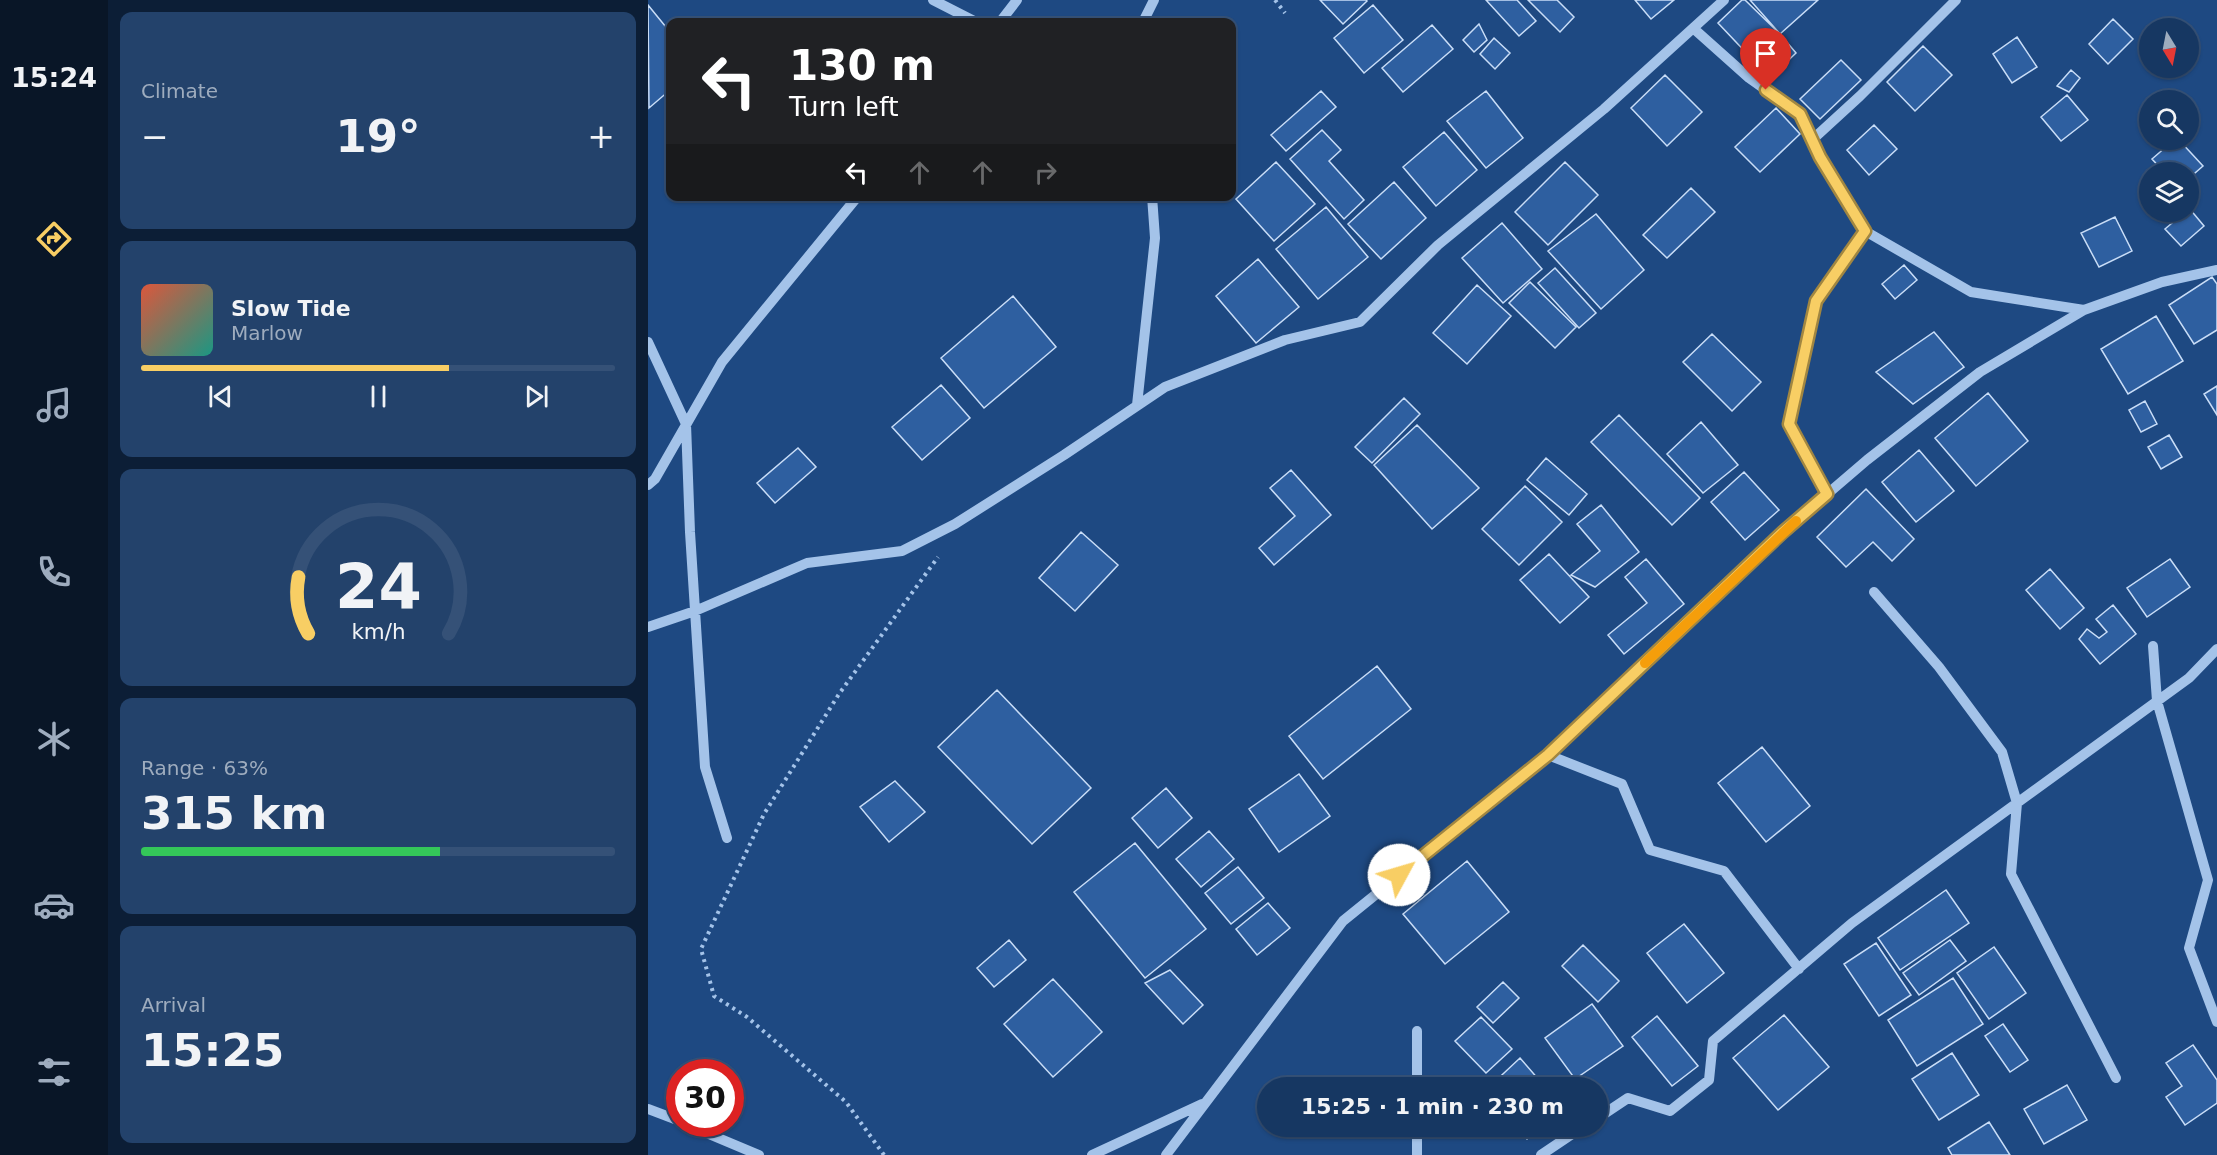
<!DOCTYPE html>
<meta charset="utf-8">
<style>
body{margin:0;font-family:"DejaVu Sans",sans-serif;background:#23426b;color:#f1f3f6;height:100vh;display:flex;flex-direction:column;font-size:22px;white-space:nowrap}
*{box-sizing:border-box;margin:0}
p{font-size:20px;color:#9eacbe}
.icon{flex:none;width:33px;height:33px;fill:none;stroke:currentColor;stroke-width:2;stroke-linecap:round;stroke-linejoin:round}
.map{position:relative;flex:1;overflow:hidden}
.panel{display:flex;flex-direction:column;gap:12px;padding:12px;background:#0c1e36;width:540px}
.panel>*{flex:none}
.hud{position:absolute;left:18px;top:18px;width:570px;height:183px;border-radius:12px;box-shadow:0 2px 4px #0004,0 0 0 2px #355177;background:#202124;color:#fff;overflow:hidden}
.needle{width:39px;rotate:170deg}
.fabs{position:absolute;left:1491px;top:18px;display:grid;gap:12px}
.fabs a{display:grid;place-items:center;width:60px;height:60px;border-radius:50%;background:#163762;box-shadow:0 2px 4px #0004,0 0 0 2px #355177;font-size:30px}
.speed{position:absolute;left:18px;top:1059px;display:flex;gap:12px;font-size:30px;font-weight:700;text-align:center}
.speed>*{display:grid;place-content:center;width:78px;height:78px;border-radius:50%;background:#163762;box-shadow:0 2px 4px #0004,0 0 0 2px #355177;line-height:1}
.speed .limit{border:9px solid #d22;background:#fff;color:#111}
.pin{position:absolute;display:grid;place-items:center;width:51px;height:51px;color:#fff;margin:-62px -26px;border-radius:50% 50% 50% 0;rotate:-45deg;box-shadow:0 0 6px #0007}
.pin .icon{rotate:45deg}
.me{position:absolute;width:66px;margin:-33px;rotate:51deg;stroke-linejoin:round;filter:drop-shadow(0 0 4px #0008)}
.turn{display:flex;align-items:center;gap:21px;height:126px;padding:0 24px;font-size:27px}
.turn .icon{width:78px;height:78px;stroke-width:2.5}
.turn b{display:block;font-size:42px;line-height:51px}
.lanes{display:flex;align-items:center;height:57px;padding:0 24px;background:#0003;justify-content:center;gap:30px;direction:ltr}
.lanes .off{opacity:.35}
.big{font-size:45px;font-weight:700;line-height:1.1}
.panel .card{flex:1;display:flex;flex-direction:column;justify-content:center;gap:9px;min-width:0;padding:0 21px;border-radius:12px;background:#23426b}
.panel .dial{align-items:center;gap:0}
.dial svg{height:156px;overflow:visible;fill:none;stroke:#355177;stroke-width:7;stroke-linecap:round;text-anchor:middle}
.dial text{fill:#f1f3f6;stroke:none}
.song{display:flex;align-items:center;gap:18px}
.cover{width:72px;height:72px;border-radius:9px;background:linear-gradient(135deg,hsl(10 70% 55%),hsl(170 70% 35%))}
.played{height:6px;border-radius:3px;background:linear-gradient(90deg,#f8ce64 65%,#355177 65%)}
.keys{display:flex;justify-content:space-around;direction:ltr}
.heat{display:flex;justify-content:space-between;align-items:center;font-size:33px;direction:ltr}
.charge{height:9px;border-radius:4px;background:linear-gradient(90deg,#34c759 63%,#355177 0)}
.trip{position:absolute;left:609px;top:1077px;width:351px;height:60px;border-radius:30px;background:#163762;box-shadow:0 2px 4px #0004,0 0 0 2px #355177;font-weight:700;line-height:60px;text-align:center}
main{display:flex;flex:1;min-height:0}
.tab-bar{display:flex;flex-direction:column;width:108px;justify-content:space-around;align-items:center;background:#091627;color:#9eacbe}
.tab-bar .icon{width:42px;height:42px}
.tab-bar .current{color:#f8ce64}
.tab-bar b{font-size:27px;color:#f1f3f6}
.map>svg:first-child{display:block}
.building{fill:#2e5fa0;stroke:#c9ddf7;stroke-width:1.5}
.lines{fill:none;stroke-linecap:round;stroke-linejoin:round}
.path{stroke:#a4c3e9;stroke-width:4;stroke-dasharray:3 4.5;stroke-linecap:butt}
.minor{stroke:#a4c3e9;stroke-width:10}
.route-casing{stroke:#a18641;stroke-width:15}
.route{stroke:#f8ce64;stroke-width:10}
.slow{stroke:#f59e0b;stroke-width:10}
</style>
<main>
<nav class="tab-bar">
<b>15:24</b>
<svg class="icon current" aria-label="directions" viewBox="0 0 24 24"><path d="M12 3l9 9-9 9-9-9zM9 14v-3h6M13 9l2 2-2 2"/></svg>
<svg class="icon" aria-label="music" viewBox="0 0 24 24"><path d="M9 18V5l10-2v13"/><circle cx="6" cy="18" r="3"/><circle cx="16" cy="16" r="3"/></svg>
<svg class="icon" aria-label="phone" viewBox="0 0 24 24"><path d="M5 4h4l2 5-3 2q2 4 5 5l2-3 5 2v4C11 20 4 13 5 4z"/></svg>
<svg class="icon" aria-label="climate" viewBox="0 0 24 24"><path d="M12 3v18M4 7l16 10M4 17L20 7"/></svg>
<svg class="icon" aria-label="car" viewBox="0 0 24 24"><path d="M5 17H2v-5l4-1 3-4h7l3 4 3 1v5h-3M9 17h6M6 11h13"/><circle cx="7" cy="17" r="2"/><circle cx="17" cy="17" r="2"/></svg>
<svg class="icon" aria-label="filters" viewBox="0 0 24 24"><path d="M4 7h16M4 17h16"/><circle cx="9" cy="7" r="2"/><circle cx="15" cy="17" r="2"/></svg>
</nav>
<section class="panel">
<div class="card"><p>Climate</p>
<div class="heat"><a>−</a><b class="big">19°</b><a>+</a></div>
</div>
<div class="card">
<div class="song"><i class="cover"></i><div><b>Slow Tide</b><p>Marlow</p></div></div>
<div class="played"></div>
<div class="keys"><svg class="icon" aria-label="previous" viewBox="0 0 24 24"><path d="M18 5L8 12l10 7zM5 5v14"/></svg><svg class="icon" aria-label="pause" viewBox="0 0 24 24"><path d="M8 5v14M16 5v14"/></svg><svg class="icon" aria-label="next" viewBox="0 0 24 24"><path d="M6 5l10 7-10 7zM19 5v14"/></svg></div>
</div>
<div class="card dial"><svg viewBox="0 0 100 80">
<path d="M14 69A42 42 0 1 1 86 69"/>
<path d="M14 69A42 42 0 0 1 9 40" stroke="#f8ce64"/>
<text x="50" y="56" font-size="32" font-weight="700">24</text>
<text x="50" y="72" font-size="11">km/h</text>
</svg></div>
<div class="card"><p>Range · 63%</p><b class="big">315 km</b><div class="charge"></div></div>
<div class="card"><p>Arrival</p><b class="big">15:25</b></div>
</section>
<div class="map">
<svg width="1569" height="1155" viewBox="0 0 1569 1155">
<rect width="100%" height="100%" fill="#1e4982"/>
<path class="building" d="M672,0H718L719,1L695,24Z
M838,0H869L888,21L871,36Z
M880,0H909L926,17L912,32Z
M987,0H1026L1003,19Z
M1094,0H1097L1132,34L1148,53L1122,78L1070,23Z
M1102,0H1170L1132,34Z
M0,5L22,32V90L1,108Z
M725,5L755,40L716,73L686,38Z
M1465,19L1485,39L1460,64L1441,44Z
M831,24L839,40L826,52L815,40Z
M784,25L805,49L755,92L734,68Z
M1369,37L1389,67L1364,83L1345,54Z
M846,38L862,53L847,69L832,54Z
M1275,46L1304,75L1267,111L1239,82Z
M1193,60L1213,80L1172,119L1152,99Z
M1423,70L1432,78L1421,92L1409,86Z
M1017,75L1054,112L1019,146L983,108Z
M673,91L688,107L638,151L623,135Z
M838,91L875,138L838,168L799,121Z
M1419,95L1440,120L1413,141L1393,117Z
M1128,108L1152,134L1112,172L1087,147Z
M1226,125L1249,149L1221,175L1199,150Z
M674,130L693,150L681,161L716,200L696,219L642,159Z
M796,132L829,170L788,206L755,167Z
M1526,140H1531L1555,166L1540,179V172H1516L1504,159Z
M628,162L667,204L626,241L588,199Z
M917,162L950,195L900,245L867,212Z
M746,182L778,218L733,259L700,224Z
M1043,188L1067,212L1019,258L995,235Z
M678,207L720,257L670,299L628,249Z
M1541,208L1556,226L1533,246L1517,229L1537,212H1540Z
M948,214L996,270L953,309L900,251Z
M1467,217L1484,251L1451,267L1433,233Z
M854,223L894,269L855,303L814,258Z
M610,259L651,307L608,343L568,296Z
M1256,265L1269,280L1247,299L1234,284Z
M907,268L948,313L931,328L890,283Z
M1564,277L1569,284V330L1546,344L1521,305Z
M882,282L928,327L907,348L861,303Z
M829,285L863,316L819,364L785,333Z
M365,296L408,347L336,408L293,358Z
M1508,316L1535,361L1480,394L1453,349Z
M1286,332L1316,367L1265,404L1228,372Z
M1064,334L1113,382L1084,411L1035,362Z
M293,385L322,418L274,460L244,427Z
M1569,386V415L1556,394Z
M1340,393L1380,441L1328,486L1287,438Z
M756,398L772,414L724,463L707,447Z
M1497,401L1509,424L1493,432L1481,410Z
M971,415L1052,498L1024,525L943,442Z
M1053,422L1090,465L1055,493L1019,454Z
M769,425L831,488L784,529L726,465Z
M1521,435L1534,457L1513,469L1500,447Z
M150,448L168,467L127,503L109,483Z
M1271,450L1306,491L1268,522L1234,482Z
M898,458L939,494L921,515L879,480Z
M643,470L683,515L626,565L611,548L647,516L622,488Z
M1096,472L1131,510L1097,540L1063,502Z
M877,486L914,522L871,565L834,529Z
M1218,489L1266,539L1244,561L1225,542L1198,567L1169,537Z
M953,505L991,552L947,587L923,575L952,551L929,524Z
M433,532L470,565L427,611L391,578Z
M901,554L941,597L912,623L872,580Z
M998,559L1036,604L976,654L960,635L999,603L977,577Z
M1522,559L1542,587L1499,617L1479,588Z
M1402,569L1436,608L1412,629L1378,590Z
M1465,605L1488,634L1452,664L1431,639L1439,629L1451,638L1459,632L1448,619Z
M729,666L763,709L675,779L641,736Z
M349,690L443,788L384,844L290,747Z
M1114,747L1162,806L1118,842L1070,783Z
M651,774L682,816L631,852L601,809Z
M247,781L277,812L241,842L212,807Z
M518,788L544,818L510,848L484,818Z
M561,831L586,859L553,887L528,859Z
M487,843L558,929L497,978L426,892Z
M819,861L861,912L797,964L755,914Z
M590,867L616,898L583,924L557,893Z
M1298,890L1321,923L1252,970L1230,938Z
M620,903L642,928L609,955L588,929Z
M1036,924L1076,973L1039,1003L999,953Z
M361,940L378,960L346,987L329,968Z
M1302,940L1318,961L1271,995L1255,973Z
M1228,943L1263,995L1231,1016L1196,964Z
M935,945L971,981L950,1002L914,966Z
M1346,947L1378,993L1341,1019L1309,973Z
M522,970L555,1005L535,1024L497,983Z
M1305,978L1335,1024L1269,1066L1240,1020Z
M405,979L454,1032L405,1077L356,1024Z
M855,982L871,998L845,1023L829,1007Z
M944,1004L975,1046L927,1079L897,1038Z
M1136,1015L1181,1067L1130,1110L1085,1058Z
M1009,1016L1050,1066L1024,1086L984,1037Z
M833,1017L864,1049L838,1073L807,1041Z
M1355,1024L1380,1060L1362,1072L1337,1036Z
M1545,1045L1569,1080V1103L1537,1125L1518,1097L1534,1086L1518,1063Z
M1304,1053L1331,1095L1291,1120L1264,1079Z
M872,1058L898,1088H840Z
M1419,1085L1439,1120L1396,1144L1376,1109Z
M1341,1122L1362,1155H1304L1300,1148Z
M867,1126H893L879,1139Z"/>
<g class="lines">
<path class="path" d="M627,0L637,13
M236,1155L198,1102L99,1017L66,996L53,949L116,814L191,694L290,557"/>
<path class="minor" d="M285,0L328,22
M352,22L369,0
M495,22L506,0
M1045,28L1101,78L1152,114L1172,157L1217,231L1323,292L1436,310L1514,282L1569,270
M1164,140L1212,96L1308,0
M0,342L38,424L42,532L57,767L79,838
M489,405L507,238L504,196
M0,485L7,479L74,362L210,196
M1179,494L1141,424L1168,301L1217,231
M1226,592L1291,667L1354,752L1369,803L1363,874L1468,1078
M0,627L47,611L159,563L254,551L307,524L416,455L517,387L637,340L712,322L790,245L956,109L1076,0
M1505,646L1509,701L1560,880L1541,948L1569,1022
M900,755L974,784L1002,850L1076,871L1151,969
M769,1031V1088
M0,1109L32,1121
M950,1118L980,1098L1022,1111L1061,1080L1065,1041L1204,923L1541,678L1569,649
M37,1124L111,1155
M769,1126V1155
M444,1155L554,1104
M518,1155L695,921L900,755L1135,532L1219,460L1332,372L1436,310
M893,1155L936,1126"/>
</g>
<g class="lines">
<defs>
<path id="route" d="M751,875L900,755L1135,532L1179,494L1141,424L1168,301L1217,231L1172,157L1152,114L1118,90"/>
</defs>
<use href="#route" class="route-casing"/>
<use href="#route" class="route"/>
<path class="slow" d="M997,663L1148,521"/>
</g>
</svg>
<div class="fabs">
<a><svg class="needle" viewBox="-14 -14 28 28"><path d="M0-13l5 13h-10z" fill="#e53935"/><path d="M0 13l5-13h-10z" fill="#9eacbe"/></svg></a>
<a><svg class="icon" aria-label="search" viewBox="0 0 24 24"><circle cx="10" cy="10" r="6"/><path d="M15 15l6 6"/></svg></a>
<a><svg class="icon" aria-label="layers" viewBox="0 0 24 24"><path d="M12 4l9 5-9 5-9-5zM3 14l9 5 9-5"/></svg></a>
</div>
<div class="speed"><div class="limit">30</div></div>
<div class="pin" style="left:1118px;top:90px;background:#d93025"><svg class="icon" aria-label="arrive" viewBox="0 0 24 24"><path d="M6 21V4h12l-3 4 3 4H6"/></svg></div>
<svg class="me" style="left:751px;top:875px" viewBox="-20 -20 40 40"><circle r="19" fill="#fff"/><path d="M0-13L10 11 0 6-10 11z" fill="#f8ce64"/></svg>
<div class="trip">15:25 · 1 min · 230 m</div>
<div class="hud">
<div class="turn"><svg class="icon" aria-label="left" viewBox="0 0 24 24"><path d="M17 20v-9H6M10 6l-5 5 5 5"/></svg><div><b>130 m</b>Turn left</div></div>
<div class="lanes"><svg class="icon" aria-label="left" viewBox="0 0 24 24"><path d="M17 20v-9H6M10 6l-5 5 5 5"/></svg><svg class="icon off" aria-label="ahead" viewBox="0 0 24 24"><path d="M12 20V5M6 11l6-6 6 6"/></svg><svg class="icon off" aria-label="ahead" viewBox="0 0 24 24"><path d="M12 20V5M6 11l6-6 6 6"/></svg><svg class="icon off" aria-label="right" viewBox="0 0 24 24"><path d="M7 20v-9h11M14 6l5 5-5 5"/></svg></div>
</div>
</div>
</main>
